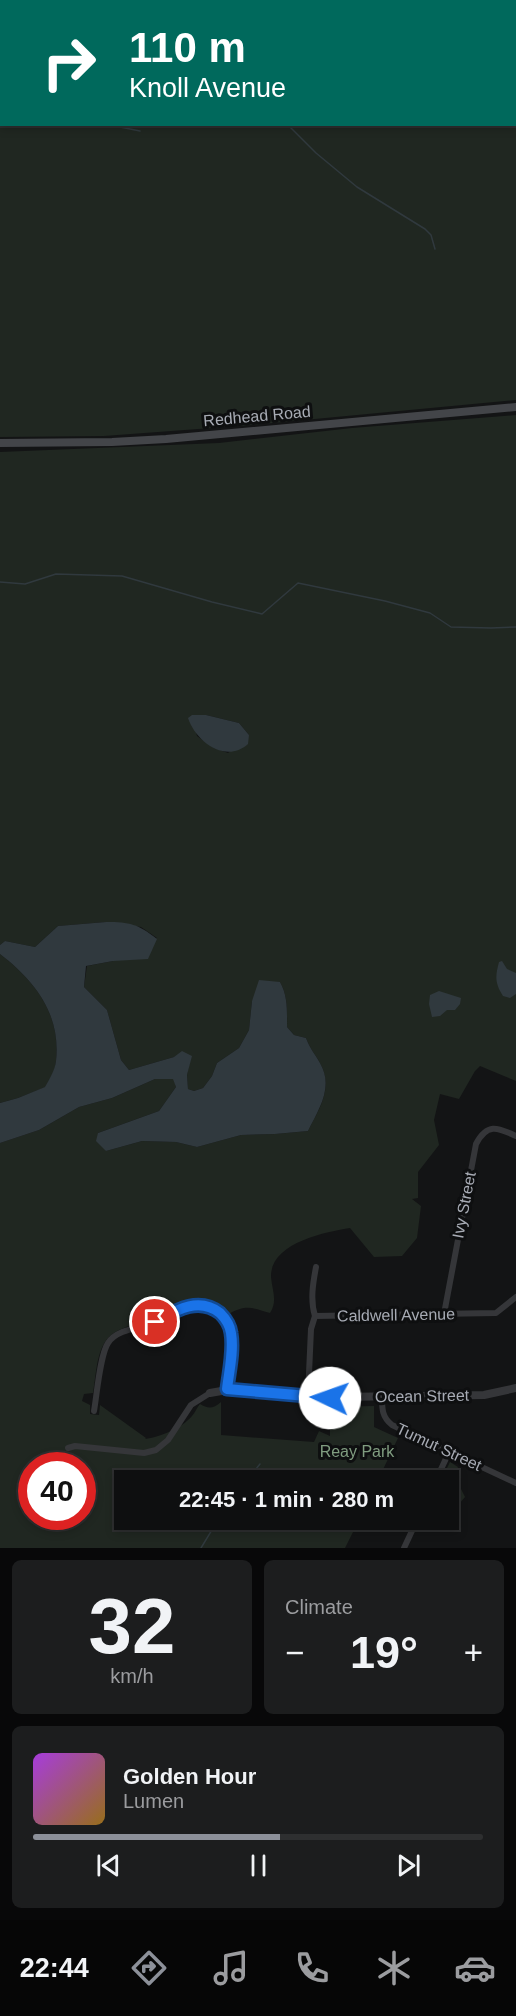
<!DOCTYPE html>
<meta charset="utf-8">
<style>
body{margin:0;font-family:Helvetica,sans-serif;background:#1c1d1e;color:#f1f3f6;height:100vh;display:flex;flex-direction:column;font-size:22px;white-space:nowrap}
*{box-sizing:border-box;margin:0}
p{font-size:20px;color:#9b9c9f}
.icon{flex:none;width:33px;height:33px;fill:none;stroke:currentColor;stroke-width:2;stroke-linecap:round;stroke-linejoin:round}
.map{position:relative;height:1548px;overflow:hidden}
.side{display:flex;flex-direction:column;gap:12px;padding:12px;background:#080809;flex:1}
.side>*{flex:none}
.hud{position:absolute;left:0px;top:0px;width:516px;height:126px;box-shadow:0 3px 9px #0003,0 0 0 2px #2e2f30;background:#00695c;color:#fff;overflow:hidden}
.speed{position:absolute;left:18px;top:1452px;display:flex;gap:12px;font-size:30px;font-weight:700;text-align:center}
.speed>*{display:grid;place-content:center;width:78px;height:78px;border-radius:50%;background:#0e0f10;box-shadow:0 3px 9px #0003,0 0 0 2px #2e2f30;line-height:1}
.speed .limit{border:9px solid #d22;background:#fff;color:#111}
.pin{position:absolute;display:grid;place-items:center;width:51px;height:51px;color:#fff;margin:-26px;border:3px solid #fff;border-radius:50%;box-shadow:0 2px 6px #0007}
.me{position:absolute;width:66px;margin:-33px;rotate:273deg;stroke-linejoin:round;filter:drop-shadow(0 0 4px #0008)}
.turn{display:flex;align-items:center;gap:21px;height:126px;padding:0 30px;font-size:27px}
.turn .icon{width:78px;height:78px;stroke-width:2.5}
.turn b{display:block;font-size:42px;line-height:51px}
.big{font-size:45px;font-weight:600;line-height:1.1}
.side .card{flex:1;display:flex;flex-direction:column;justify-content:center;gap:9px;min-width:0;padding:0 21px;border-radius:9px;background:#1c1d1e}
.side .dial{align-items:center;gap:0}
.dial b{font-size:78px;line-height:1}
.song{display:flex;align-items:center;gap:18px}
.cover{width:72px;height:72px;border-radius:9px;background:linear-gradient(135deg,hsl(280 70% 55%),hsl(40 70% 35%))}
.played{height:6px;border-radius:3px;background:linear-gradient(90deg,#8c9099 55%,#2e2f30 55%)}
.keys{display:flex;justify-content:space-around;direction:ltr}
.heat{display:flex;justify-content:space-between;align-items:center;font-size:33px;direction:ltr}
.side .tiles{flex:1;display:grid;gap:12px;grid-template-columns:1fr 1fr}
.card:last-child{grid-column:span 2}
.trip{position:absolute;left:114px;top:1470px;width:345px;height:60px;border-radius:0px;background:#0e0f10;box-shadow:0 3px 9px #0003,0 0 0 2px #2e2f30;font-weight:600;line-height:60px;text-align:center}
.tabs{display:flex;height:96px;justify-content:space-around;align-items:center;background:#060606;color:#9b9c9f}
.tabs .icon{width:42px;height:42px}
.tabs .current{color:#8c9099}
.tabs b{font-size:27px;color:#f1f3f6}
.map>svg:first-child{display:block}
.green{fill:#202721;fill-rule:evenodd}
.water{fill:#30393e}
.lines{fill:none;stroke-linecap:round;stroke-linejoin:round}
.stream{stroke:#30393e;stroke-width:1.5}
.minor{stroke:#353639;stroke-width:6}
.tertiary{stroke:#353639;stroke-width:8}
.secondary{stroke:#434549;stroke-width:8}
.route-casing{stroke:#114b97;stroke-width:15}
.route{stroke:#1a73e8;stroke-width:10}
.labels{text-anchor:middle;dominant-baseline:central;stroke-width:6;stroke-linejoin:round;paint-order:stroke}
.street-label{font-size:16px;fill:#a7abb4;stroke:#0e0f10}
.park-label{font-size:16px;fill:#809d80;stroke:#0e0f10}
</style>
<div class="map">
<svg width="516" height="1548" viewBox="0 0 516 1548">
<rect width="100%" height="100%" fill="#131415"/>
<path class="green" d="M0,0H516V400L241,426L228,424L225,427L104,436L0,437ZM2,2H514V124H2Z
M516,415V1081L480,1066L475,1071L459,1099L440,1094L434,1120L439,1145L418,1172V1198L412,1199L421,1206L417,1238L402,1256L374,1257L350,1228C325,1232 270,1243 271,1277C272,1290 278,1301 270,1313C253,1308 246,1304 229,1314C219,1306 210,1300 196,1300C181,1301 166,1313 153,1318C139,1325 118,1326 107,1339C96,1353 96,1377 93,1393L84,1394L82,1401L90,1405V1414L99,1415L100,1405L146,1438L145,1439C160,1437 182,1428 192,1416C195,1413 197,1407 200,1404C208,1409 213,1409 221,1402V1435L314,1442L319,1431L330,1436V1407L374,1406V1427L398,1438L378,1480H124V1520H359L345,1548H0V1143L39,1130L79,1107L112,1098L155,1079H174L176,1087L159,1111L98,1133L106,1151L142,1141L176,1142L197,1147L241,1135L275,1134L308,1131C319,1109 334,1088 320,1063C315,1054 310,1049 306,1038L294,1035L287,1027C287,1012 288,996 280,982L272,983L252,1001L249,1030L239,1048L217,1063L212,1076L203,1088L194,1091L188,1089L187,1075L191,1056L174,1057L129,1070L121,1060L107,1010L84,987L87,966L113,961L157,938L141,927L106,922L58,926L35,947L5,941L0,945V452L219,443L352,428ZM192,715H206L239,723L249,735L228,753L214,748L197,736ZM32,1466H82V1516H32Z
M0,954C35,981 61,1014 56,1061C56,1070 49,1079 46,1087L18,1098L0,1103Z
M450,1462L458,1467L454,1476L457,1486L461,1489L465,1497L459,1504L453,1503L449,1516L448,1480H441Z"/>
<path class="water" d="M192,715H206L239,723L249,735L248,744C226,764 196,742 188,718Z
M106,922C130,922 138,924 157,939L148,959L113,961L86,966L84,987L107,1010L121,1060L129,1070L174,1057L182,1051L192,1056L187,1075L188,1089L194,1091L203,1088L212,1076L217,1063L239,1048L249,1030L252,1001L259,980L280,982C288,996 287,1012 287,1027L294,1035L306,1038C310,1049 315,1054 320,1063C334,1087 319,1109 308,1131L275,1134L241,1135L197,1147L176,1142L142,1141L106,1151L96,1141L98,1133L159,1111L176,1087L173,1079H155L112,1098L79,1107L39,1130L0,1143V1103L18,1098L45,1087C49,1080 55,1070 56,1061C61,1014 35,981 0,954V945L5,941L35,947L58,926Z
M502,961L507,969L516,973V994L510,998L503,996C495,983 495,977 499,962Z
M439,991L461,998L460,1004L455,1010H447L440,1016L432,1017L429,1004L430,995Z"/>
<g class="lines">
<path class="stream" d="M209,2L210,0
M251,2V0
M507,2V0
M287,124L316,153L357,187L425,229L431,235L435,249
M115,126L140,131
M0,582L25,584L56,574L122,576L212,602L262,614L298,583L385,601L430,613L451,627L491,628L516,627
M247,1480L260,1464
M201,1548L218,1520"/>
<path class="minor" d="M444,1314L476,1144C487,1123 497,1127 516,1136
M315,1316L496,1313L516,1297
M315,1316C310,1300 313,1283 316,1267
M308,1396L311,1329L315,1316
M382,1397C382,1409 382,1417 392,1425L516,1483
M94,1411C97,1394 100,1355 108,1343C117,1329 140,1328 154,1323C167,1318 177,1309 191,1306C197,1304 203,1306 209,1308C243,1319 230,1363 227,1390
M68,1448L75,1446L144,1453L156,1450L168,1440L191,1405L210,1393
M436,1480L449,1452
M404,1548L417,1520"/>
<path class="tertiary" d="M210,1393L227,1390L330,1397L420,1396L484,1395L516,1388"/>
<path class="secondary" d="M0,443L112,442L166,439L516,407"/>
</g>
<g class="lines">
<defs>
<path id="route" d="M155,1322C175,1311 198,1296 220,1313C226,1319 230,1325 231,1333C234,1351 229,1372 227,1389L330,1398"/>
</defs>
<use href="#route" class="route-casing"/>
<use href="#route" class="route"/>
</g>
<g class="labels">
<g class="street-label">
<text transform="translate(257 416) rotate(-5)">Redhead Road</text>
<text transform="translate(464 1205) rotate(-79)">Ivy Street</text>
<text transform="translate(396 1315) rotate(-1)">Caldwell Avenue</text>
<text transform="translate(422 1396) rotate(-1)">Ocean Street</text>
<text transform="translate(439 1447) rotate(25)">Tumut Street</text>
</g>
<g class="park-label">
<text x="357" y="1451">Reay Park</text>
</g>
</g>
</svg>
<div class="speed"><div class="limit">40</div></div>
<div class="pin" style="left:155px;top:1322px;background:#d93025"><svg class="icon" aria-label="arrive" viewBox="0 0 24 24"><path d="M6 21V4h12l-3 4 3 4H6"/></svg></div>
<svg class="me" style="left:330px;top:1398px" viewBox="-20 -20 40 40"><circle r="19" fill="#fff"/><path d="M0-13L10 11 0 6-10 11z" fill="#1a73e8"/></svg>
<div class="trip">22:45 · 1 min · 280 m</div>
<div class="hud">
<div class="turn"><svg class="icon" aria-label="right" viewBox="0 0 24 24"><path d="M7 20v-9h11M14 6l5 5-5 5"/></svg><div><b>110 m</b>Knoll Avenue</div></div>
</div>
</div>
<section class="side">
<div class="tiles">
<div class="card dial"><b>32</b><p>km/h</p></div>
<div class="card"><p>Climate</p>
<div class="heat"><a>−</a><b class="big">19°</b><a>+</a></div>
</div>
<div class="card">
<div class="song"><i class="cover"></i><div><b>Golden Hour</b><p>Lumen</p></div></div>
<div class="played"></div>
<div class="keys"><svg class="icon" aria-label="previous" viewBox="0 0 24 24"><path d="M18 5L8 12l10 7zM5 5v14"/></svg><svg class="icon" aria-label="pause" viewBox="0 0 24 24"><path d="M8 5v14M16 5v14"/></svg><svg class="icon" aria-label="next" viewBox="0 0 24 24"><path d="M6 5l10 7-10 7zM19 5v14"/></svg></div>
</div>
</div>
</section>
<nav class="tabs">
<b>22:44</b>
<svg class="icon current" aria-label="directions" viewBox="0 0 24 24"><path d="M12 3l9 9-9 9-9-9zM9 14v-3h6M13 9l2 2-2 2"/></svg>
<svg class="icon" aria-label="music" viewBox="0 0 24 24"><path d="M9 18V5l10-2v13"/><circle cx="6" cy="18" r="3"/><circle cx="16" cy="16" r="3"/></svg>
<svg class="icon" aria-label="phone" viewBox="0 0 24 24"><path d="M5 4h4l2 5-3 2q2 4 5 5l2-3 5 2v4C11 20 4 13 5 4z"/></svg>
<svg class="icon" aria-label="climate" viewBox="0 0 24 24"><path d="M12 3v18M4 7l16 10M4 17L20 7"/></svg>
<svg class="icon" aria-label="car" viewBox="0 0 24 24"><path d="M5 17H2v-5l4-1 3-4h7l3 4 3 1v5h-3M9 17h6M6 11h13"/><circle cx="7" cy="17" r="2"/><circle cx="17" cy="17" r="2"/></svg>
</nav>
